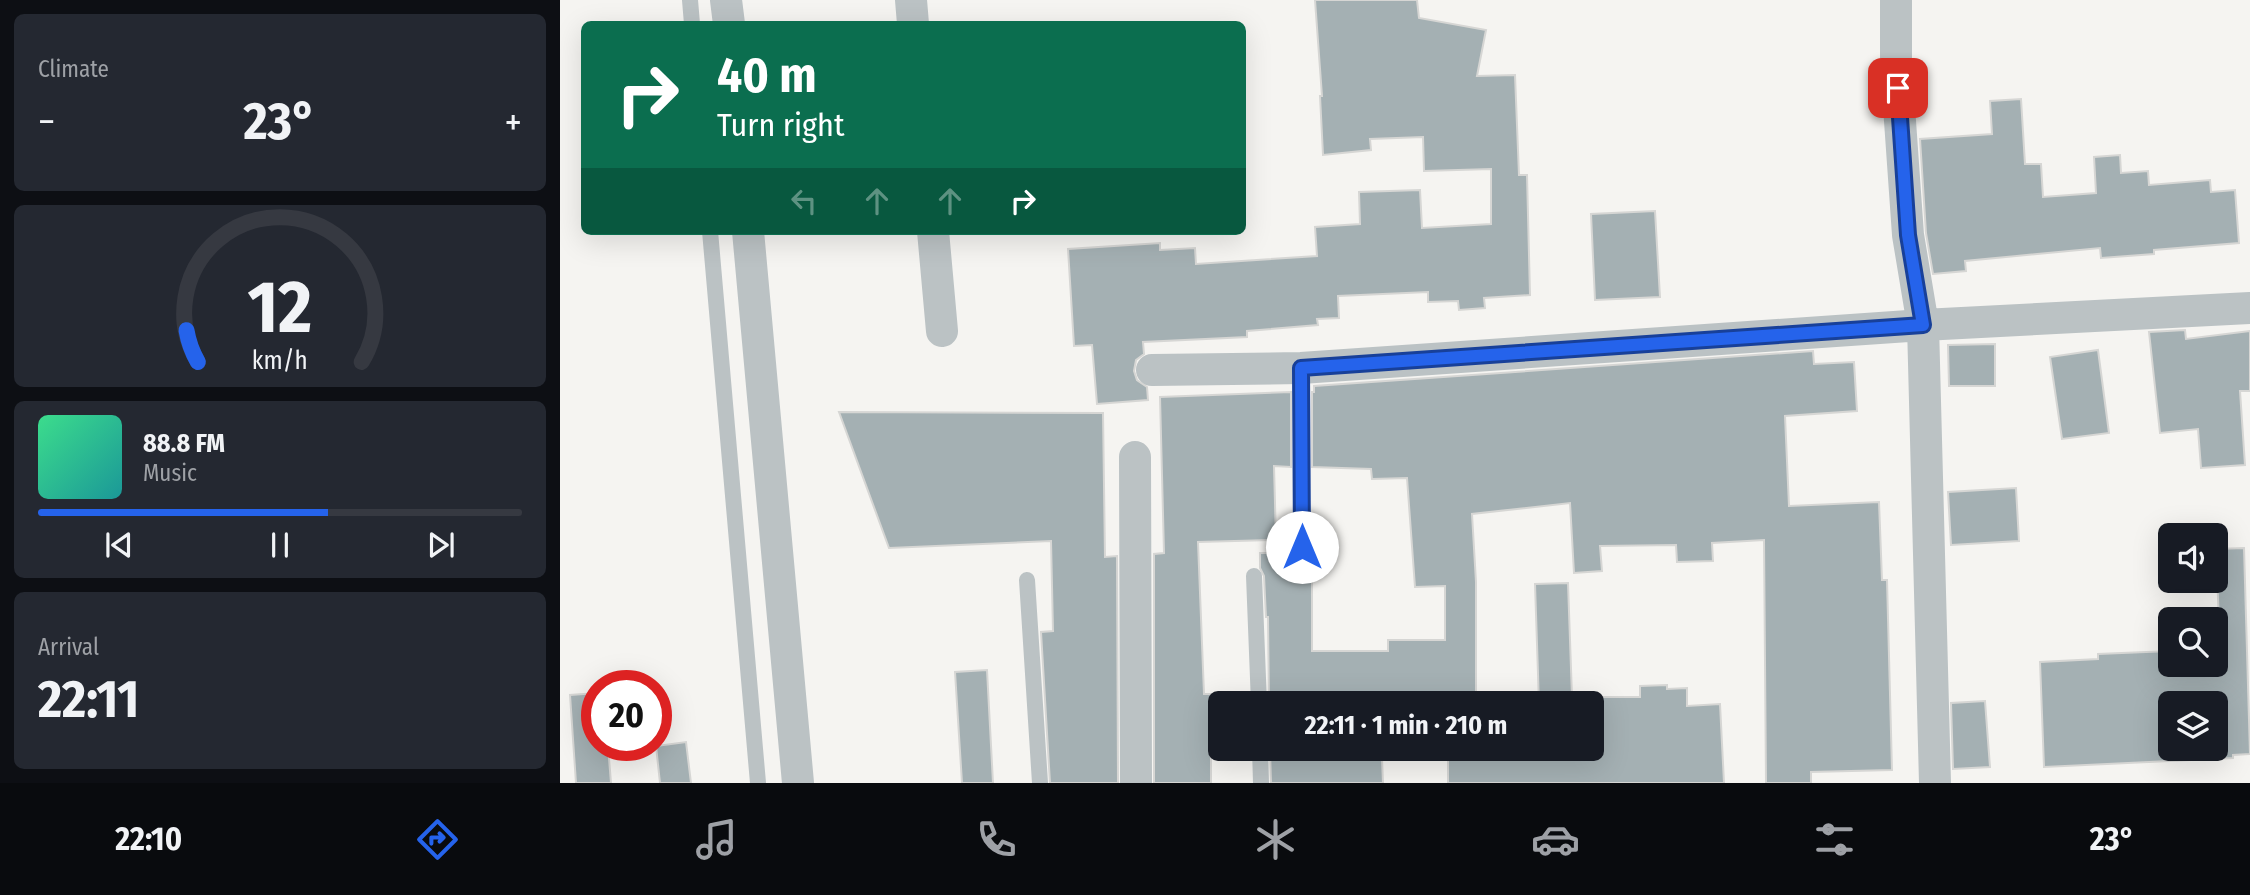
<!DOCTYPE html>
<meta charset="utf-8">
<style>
body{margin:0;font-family:"Fira Sans Condensed",sans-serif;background:#242831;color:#f1f3f6;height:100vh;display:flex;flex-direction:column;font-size:26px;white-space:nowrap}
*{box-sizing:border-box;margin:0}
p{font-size:23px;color:#9ea1a6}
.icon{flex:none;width:38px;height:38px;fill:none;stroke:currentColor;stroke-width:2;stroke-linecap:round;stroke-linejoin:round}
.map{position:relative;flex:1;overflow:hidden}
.drawer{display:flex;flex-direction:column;gap:14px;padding:14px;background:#0d0f14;width:560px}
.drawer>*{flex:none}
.banner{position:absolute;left:21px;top:21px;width:665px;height:214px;border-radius:10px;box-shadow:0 7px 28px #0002;background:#0b6e4f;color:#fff;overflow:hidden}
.buttons{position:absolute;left:1598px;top:523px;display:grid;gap:14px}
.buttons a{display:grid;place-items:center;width:70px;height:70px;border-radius:10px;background:#171b24;box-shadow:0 7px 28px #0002;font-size:35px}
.speed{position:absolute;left:21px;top:670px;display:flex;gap:14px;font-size:35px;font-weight:700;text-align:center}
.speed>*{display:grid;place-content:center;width:91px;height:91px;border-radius:50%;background:#171b24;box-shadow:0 7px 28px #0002;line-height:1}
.speed .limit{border:10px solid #d22;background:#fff;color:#111}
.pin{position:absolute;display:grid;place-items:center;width:60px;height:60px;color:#fff;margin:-30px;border-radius:14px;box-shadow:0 4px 10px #0006}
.me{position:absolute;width:77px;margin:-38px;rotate:0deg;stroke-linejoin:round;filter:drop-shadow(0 0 5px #0008)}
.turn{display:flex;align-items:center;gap:24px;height:147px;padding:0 21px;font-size:32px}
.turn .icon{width:91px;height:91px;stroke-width:2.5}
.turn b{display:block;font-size:49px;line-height:60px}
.lanes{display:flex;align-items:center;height:66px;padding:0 21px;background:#0003;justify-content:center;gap:35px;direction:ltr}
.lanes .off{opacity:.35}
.big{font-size:52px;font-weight:700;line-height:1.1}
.drawer .widget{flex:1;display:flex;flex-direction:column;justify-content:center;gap:10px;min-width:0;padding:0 24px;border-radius:10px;background:#242831}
.drawer .dial{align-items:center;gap:0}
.dial svg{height:182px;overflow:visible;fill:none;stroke:#363941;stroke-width:7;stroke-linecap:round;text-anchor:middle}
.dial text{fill:#f1f3f6;stroke:none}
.song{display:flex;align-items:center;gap:21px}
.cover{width:84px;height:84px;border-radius:10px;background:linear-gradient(135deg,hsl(150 70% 55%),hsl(180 70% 35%))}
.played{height:7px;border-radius:4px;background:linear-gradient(90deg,#2563eb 60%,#363941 60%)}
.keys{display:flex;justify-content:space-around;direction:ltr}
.heat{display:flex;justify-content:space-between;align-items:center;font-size:38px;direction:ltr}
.trip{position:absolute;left:648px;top:691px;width:396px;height:70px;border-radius:10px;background:#171b24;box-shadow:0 7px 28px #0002;font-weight:700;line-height:70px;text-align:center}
.tab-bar{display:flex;height:112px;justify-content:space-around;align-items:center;background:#090b0e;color:#9ea1a6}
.tab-bar .icon{width:49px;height:49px}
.tab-bar .selected{color:#2563eb}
.tab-bar b{font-size:32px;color:#f1f3f6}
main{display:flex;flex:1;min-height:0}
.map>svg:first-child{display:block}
.building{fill:#a4b0b3;stroke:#d6d6d4;stroke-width:2;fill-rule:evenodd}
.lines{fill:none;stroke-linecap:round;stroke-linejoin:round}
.service{stroke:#bbc2c4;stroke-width:16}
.minor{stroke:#bbc2c4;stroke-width:32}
.route-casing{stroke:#184099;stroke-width:18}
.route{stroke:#2563eb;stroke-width:12}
</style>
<main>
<section class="drawer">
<div class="widget"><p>Climate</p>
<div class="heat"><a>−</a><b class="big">23°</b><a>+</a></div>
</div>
<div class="widget dial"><svg viewBox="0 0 100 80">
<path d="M14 69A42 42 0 1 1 86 69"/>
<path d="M14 69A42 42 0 0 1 9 55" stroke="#2563eb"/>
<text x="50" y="56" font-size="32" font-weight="700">12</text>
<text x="50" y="72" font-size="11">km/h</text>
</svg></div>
<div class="widget">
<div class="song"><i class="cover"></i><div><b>88.8 FM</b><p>Music</p></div></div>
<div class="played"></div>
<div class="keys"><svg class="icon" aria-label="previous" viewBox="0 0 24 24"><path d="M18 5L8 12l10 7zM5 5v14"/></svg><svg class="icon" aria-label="pause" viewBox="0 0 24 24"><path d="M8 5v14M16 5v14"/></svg><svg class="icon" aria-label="next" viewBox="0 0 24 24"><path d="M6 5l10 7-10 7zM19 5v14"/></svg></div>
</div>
<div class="widget"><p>Arrival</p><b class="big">22:11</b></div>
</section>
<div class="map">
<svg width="1690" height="783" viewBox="0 0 1690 783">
<rect width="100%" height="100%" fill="#f5f4f1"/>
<path class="building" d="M755,0H857L859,18L926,30L917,76L955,75L959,175H967L970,295L924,298L925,308L899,310L898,301L868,302V292L778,296L779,318L757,319L758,325L687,331V337L583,342L584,354L576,360L574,371L577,380L587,387L588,400L537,404L532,345L514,346L508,249L600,243V250L635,248L636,264L757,256L755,227L800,224L799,192L860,190L862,228L931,224V169L864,171L863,137L810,139L811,150L763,155L760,96H762Z
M1461,99L1465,164H1481L1483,197L1536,193L1534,157L1560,155L1561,173L1588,171L1589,185L1650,180L1651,192L1675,190L1679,243L1594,250V254L1541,258L1540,248L1405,261L1406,271L1373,274L1366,233L1360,139L1432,134L1430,101Z
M1095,211L1100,297L1035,300L1031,214Z
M1625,330L1626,339L1690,331V391H1680L1685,465L1641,468L1638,429L1600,433L1589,332Z
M1435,344V386H1389L1388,345Z
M1538,350L1549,433L1502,439L1490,357Z
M1253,351L1254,364L1294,362L1297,411L1225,416L1229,506L1319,502L1322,580H1327L1332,770L1251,772V783H1206L1204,540L1152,543L1153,561L1117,562L1116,545L1040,546L1042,571L1014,573L1010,503L912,514L916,582V704H709L708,617H706L704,576L700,568V553H733L743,557L752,553V651H828V640H885V586L855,587L847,478L812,479L811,469L752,467V392H754V386Z
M731,392V467L714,466L716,540L638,542L644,694H651V783H594V554L604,553L600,397Z
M279,412L543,413L545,557L557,556L558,783H490L481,632L493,631L491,541L329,548Z
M1456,488L1459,541L1391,545L1388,492Z
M1684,548L1690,754L1673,755V758L1484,767L1480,662L1538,659V654L1610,651V665H1656V648L1660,647L1656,549ZM1610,704H1656V749H1610Z
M1008,583L1012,697H1080V686L1107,685V689L1127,688V706L1160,704L1164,783H888V759L822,758L823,783H711L710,749H1031V704H979L975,584Z
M427,670L433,783H402L395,672Z
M37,693V746H48L51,783H16L10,695Z
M1425,701L1430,767L1393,769L1391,703Z
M126,742L131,783H100L96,746Z"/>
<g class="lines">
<path class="service" d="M130,0L132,24
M150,231L198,783
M741,368L742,547
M694,576L699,704
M467,580L480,783
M700,749L701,783"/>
<path class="minor" d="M166,0L169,24
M351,0L353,24
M1336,0V64L1348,235L1363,325L1690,308
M188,231L238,783
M373,231L382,331
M592,370L741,368L1363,325L1375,783
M575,457L576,783"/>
</g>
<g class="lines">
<defs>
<path id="route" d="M742,547L741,368L1363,325L1348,235L1338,88"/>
</defs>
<use href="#route" class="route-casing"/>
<use href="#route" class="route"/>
</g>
</svg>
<div class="buttons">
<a><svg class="icon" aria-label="sound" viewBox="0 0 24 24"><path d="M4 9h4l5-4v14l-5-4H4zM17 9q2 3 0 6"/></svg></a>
<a><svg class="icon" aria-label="search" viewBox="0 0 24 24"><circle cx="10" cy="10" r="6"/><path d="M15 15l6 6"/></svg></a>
<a><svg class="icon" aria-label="layers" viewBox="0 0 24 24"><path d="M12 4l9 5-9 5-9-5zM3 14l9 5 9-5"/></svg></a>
</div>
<div class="speed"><div class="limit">20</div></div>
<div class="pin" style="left:1338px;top:88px;background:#d93025"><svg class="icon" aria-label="arrive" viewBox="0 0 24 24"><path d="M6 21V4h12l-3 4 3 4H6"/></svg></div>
<svg class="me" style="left:742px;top:547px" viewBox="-20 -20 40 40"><circle r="19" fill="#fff"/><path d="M0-13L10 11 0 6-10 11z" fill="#2563eb"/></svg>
<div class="trip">22:11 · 1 min · 210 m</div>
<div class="banner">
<div class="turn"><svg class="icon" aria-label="right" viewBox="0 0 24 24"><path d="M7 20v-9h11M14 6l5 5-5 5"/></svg><div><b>40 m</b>Turn right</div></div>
<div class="lanes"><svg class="icon off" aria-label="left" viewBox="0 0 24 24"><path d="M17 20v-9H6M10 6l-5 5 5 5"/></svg><svg class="icon off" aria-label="ahead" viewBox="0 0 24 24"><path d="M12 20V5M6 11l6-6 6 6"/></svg><svg class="icon off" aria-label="ahead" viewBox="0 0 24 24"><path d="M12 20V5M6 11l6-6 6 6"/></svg><svg class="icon" aria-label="right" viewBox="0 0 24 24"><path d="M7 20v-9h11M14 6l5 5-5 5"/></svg></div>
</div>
</div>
</main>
<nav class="tab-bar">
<b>22:10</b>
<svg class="icon selected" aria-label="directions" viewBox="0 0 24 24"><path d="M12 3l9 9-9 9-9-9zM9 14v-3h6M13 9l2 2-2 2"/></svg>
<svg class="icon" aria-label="music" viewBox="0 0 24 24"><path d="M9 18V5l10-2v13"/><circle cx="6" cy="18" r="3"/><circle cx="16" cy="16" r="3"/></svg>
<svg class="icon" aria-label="phone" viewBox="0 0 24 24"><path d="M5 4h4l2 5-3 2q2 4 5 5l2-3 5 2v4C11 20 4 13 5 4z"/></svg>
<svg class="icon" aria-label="climate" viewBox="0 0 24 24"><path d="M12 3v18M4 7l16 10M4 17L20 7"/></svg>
<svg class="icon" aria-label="car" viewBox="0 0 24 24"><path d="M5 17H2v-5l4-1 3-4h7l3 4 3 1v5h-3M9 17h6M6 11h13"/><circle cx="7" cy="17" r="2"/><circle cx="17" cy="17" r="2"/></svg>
<svg class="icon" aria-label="filters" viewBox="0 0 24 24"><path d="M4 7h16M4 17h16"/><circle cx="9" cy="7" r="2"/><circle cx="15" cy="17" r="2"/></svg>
<b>23°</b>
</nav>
